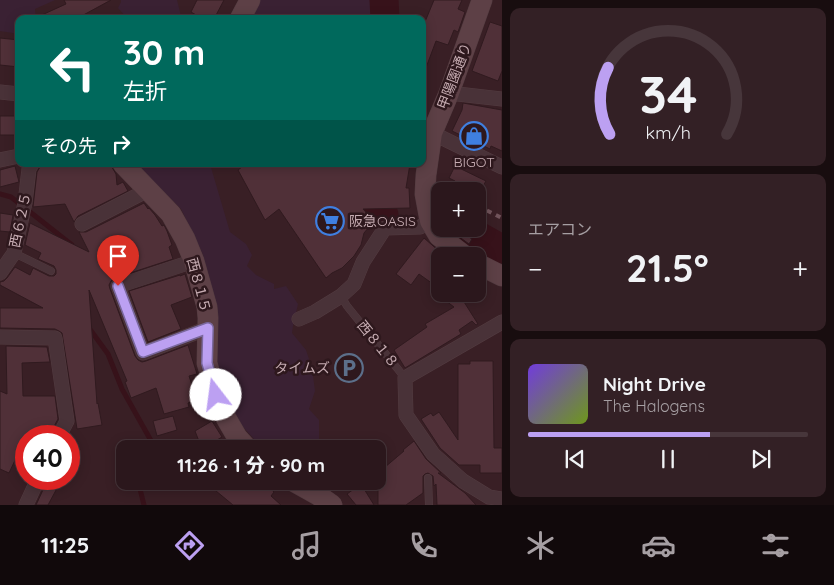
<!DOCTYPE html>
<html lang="ja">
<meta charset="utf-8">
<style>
body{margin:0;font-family:Quicksand,"Noto Sans JP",sans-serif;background:#332025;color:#f1f3f6;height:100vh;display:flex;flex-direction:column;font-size:19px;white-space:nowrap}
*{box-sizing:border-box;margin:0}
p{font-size:16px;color:#a69fa3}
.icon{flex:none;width:28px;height:28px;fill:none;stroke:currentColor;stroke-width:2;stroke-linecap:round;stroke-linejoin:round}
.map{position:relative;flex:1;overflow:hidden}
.side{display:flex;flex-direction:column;gap:8px;padding:8px;background:#180d0f;width:332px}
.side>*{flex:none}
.banner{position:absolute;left:15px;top:15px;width:411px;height:152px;border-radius:10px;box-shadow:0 2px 12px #0003,0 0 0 1px #47363b;background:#00695c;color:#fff;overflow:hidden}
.tools{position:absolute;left:431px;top:182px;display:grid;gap:10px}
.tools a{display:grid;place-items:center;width:55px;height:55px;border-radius:10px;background:#2b171c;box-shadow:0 2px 12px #0003,0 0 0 1px #47363b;font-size:25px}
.speed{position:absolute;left:15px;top:425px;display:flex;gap:10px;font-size:25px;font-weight:700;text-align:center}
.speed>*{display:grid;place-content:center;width:65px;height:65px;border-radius:50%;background:#2b171c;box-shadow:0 2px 12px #0003,0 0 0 1px #47363b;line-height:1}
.speed .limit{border:8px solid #d22;background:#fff;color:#111}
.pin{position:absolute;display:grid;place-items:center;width:42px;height:42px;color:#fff;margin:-51px -21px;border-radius:50% 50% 50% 0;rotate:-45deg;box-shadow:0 0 5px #0007}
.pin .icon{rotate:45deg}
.me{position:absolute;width:55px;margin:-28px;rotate:345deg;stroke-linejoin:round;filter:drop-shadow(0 0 4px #0008)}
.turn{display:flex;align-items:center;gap:18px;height:105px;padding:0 25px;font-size:22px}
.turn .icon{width:65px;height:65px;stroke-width:2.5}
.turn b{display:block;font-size:35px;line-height:42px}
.then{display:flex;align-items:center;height:48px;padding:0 25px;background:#0003;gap:10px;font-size:19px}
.big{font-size:38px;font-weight:800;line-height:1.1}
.side .widget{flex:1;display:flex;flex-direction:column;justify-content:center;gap:8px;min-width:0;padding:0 18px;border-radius:10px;background:#332025}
.side .dial{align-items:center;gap:0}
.dial svg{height:130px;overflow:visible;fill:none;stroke:#47363b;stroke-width:7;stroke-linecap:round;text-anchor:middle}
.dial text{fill:#f1f3f6;stroke:none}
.song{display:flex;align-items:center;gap:15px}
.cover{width:60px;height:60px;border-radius:8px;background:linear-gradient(135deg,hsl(260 70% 55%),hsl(80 70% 35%))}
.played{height:5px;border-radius:2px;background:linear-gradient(90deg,#bca0f2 65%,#47363b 65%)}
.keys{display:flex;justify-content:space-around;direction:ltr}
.heat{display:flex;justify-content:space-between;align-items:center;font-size:28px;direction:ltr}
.trip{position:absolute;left:116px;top:440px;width:270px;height:50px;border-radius:10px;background:#2b171c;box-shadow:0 2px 12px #0003,0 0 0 1px #47363b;font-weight:800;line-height:50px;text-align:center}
.dock{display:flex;height:80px;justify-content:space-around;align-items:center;background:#11090b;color:#a69fa3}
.dock .icon{width:35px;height:35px}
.dock .current{color:#bca0f2}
.dock b{font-size:22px;color:#f1f3f6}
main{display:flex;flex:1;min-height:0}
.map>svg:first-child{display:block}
.green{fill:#3a2133}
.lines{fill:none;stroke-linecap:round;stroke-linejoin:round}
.stream{stroke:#37121a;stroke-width:5}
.river{stroke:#37121a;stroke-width:29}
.building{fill:#503038;stroke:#301a1f}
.lane-casing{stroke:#533c41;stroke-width:8}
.street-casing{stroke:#533c41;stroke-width:15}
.secondary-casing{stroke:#533c41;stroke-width:21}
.lane{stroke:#493238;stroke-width:7}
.street{stroke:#493238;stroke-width:14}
.secondary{stroke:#5d4046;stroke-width:20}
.rail{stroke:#71545b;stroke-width:4;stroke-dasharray:5 5;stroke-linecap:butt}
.route-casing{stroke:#7a689d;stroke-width:12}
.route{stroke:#bca0f2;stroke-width:9}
.labels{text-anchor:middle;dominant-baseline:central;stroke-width:5;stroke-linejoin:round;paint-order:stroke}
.street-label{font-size:14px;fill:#c6acb2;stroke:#2e181d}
.poi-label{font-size:14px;fill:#c6acb2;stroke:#2e181d}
</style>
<main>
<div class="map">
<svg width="502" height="505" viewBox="0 0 502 505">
<rect width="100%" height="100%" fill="#391f25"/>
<path class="green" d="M0,0H55L35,9L36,19H19V34L0,31Z
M121,0H177L181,16L178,19H128L118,8L121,2Z
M259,0H391L392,11L389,19H252Z
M136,164H210L230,232L246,244L252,255L247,266L256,275L274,284V289L286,286L298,304L293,326L292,333L306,350L312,368L315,391L309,409L319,420V444L317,449H263L243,427L229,403L219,378L215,337L216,307L203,255L181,209Z"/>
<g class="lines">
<path class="stream" d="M0,194L11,197L72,245
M89,328L108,354L122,389L154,446V449
M141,481L140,489L144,505"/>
<path class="river" d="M384,0L385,19
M346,164L347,170L384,215
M466,229L502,249"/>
</g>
<path class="building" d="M64,0H111L76,19H33L66,4Z
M197,0H224L214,19H203L191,12Z
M434,0H462L458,9L465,12L458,32L454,30L448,45L436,41L424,73H422V29Z
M490,22L502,26V71L498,81L472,71Z
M0,38L19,40V67L0,65Z
M463,103L502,110V151L491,146L490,149L452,131L462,110Z
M0,116H19V135H0Z
M42,164H110L116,174L117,185L123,182L128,191L78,216L74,222L65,204L33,207L37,172L40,167H42Z
M246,164H410L406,188H409L410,208L363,209L374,221L364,233L361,245L354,256L342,268L332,273L326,278L279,209L265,220L238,170Z
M15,166L19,182L0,187V170Z
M455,166L486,181L480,191H450L455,181L449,178Z
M144,203L148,209L149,208L155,215L162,226L164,225L167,231L172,245L169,247L173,259L115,278L111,281L109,285L110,289L135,356L138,360L142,362L146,361L188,345L197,374L189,376L197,400L188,403L189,407L164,414L156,388L131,398L125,382L127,381L89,290L97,404L98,403L102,425L77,429L62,333L59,331L55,329L0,328V308H43L0,285V282L4,281L7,278L15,267L30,275L33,268L49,276H54L56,274V270L54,266L38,259L41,253L25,245L30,223L89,252L79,232H86Z
M0,213L13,215L10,232L0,231Z
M457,229L472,239L469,244L454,233Z
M424,238L440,252V254L441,252L446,256H440V274L433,284L419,274L411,285L396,274Z
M185,274L192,297L171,305L181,329L148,342L129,291L180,275V276Z
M437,294H459L478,324L476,325L472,321L459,330L461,334L405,368L394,350L427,327L425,324L454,307Z
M6,346L47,347L50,362L22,363L23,396H55L58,419L51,432L50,436H26V461L17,456L9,473L0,469V391L7,394Z
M470,361H493L494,448H502V473H480V465H459L440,448L421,419L431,413L433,416L439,412L458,440V364H470Z
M173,416L177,430L157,436L153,421Z
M212,421L222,437L217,440L228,449H202L195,431Z
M414,441L426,459L441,473H438L465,493L476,505H437L436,484L434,486L433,476L428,473L425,474L423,476V493L406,505H378V473L404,451L403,450Z
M48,479H62L48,505H36Z
M204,481H262L274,492L271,496L281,505H233Z
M361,484L374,505H356L347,494Z"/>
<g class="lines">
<defs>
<path id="lane" d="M14,253L51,271
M341,296L347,306L405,378
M428,478L429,505"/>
<path id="street" d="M0,92L19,94
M449,93L502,99
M432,133L502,167
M0,160L19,156
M82,224L148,190
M194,261L118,286L143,353L208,328
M0,273L14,253L25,203L29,169L32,164
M299,319L315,312L341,296L354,284L363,262L385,228L420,227L430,221
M502,322L405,378L406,415L433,454L463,481L489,497L502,499
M0,337L55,338L67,421L59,436
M26,505L38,479"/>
<path id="secondary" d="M240,19L250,0
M123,164L171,214L185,239L194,261L207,307L208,318L207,363L216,395L226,418L237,437L248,449
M465,256L439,236L430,221L425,194L426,175L432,133L449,93L482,0
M478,264L502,276
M293,481L318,495L332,505"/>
</defs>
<use href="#lane" class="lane-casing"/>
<use href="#street" class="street-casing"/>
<use href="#secondary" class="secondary-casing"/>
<use href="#lane" class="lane"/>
<use href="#street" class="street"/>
<use href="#secondary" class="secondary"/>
<path class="rail" d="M478,206L502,218"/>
</g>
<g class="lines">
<defs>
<path id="route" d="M118,286L143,352L208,328L207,363L216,395"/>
</defs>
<use href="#route" class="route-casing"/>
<use href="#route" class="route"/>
</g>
<defs>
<symbol id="shop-ring" viewBox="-11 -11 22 22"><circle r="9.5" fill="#2e181d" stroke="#3f7fe0" stroke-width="1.5"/><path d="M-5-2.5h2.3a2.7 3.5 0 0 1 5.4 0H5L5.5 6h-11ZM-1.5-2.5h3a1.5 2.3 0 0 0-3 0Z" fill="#3f7fe0"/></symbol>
<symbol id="supermarket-ring" viewBox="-11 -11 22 22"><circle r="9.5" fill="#2e181d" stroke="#3f7fe0" stroke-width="1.5"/><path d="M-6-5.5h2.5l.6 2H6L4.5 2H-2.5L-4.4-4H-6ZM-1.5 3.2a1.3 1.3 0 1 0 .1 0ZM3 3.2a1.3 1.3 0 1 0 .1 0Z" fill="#3f7fe0"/></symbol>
<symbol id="parking-ring" viewBox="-11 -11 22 22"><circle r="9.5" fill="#2e181d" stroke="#5c6f8a" stroke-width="1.5"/><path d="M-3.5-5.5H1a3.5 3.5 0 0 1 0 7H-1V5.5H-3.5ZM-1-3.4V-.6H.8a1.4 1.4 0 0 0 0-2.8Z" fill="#5c6f8a"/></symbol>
</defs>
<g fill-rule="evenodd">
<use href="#shop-ring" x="458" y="120" width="32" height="32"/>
<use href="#supermarket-ring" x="314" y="205" width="32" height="32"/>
<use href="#parking-ring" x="333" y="352" width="32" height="32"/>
</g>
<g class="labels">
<g class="street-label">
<text transform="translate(454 76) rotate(-69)">甲陽園通り</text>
<text transform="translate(20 220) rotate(-78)">西６２５</text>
<text transform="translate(199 285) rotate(75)">西８１５</text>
<text transform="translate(378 344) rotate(51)">西８１８</text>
</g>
<g class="poi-label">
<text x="474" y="162">BIGOT</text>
<text x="349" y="221" text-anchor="start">阪急OASIS</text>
<text x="330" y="368" text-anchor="end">タイムズ</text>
</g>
</g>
</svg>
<div class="tools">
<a>+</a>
<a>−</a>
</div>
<div class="speed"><div class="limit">40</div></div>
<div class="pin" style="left:118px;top:286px;background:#d93025"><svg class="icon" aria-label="arrive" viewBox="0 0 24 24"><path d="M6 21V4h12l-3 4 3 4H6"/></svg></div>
<svg class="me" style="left:216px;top:395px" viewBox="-20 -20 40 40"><circle r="19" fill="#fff"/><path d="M0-13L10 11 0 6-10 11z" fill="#bca0f2"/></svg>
<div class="trip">11:26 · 1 分 · 90 m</div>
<div class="banner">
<div class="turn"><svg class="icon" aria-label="left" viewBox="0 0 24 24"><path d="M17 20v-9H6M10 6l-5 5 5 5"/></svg><div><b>30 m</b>左折</div></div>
<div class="then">その先<svg class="icon" aria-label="right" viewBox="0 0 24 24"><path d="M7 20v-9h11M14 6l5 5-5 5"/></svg></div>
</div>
</div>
<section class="side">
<div class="widget dial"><svg viewBox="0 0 100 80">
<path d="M14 69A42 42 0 1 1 86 69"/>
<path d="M14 69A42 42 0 0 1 13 28" stroke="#bca0f2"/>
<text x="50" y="56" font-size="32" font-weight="700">34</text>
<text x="50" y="72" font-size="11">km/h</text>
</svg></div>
<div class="widget"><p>エアコン</p>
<div class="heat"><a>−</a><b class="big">21.5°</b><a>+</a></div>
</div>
<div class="widget">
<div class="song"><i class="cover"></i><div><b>Night Drive</b><p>The Halogens</p></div></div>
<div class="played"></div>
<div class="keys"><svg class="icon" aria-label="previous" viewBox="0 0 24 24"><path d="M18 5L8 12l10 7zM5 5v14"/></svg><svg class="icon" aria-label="pause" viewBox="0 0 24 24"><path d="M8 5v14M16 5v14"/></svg><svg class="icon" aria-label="next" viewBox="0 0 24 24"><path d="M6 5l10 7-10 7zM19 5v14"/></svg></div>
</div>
</section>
</main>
<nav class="dock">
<b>11:25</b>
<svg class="icon current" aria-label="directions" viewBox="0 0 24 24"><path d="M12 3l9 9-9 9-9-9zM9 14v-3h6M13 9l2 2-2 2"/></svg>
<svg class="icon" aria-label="music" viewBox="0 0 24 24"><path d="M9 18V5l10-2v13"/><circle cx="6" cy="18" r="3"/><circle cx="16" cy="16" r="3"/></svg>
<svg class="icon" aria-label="phone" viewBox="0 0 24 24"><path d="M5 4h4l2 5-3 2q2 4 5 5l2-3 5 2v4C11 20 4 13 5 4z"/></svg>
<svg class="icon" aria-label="climate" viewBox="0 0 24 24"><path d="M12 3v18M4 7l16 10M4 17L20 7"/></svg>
<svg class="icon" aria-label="car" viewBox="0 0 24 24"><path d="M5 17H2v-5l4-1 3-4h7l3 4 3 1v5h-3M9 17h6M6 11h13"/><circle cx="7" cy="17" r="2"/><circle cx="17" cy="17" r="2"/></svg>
<svg class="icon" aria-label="filters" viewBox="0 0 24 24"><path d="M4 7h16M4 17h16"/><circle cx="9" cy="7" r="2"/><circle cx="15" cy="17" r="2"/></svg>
</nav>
